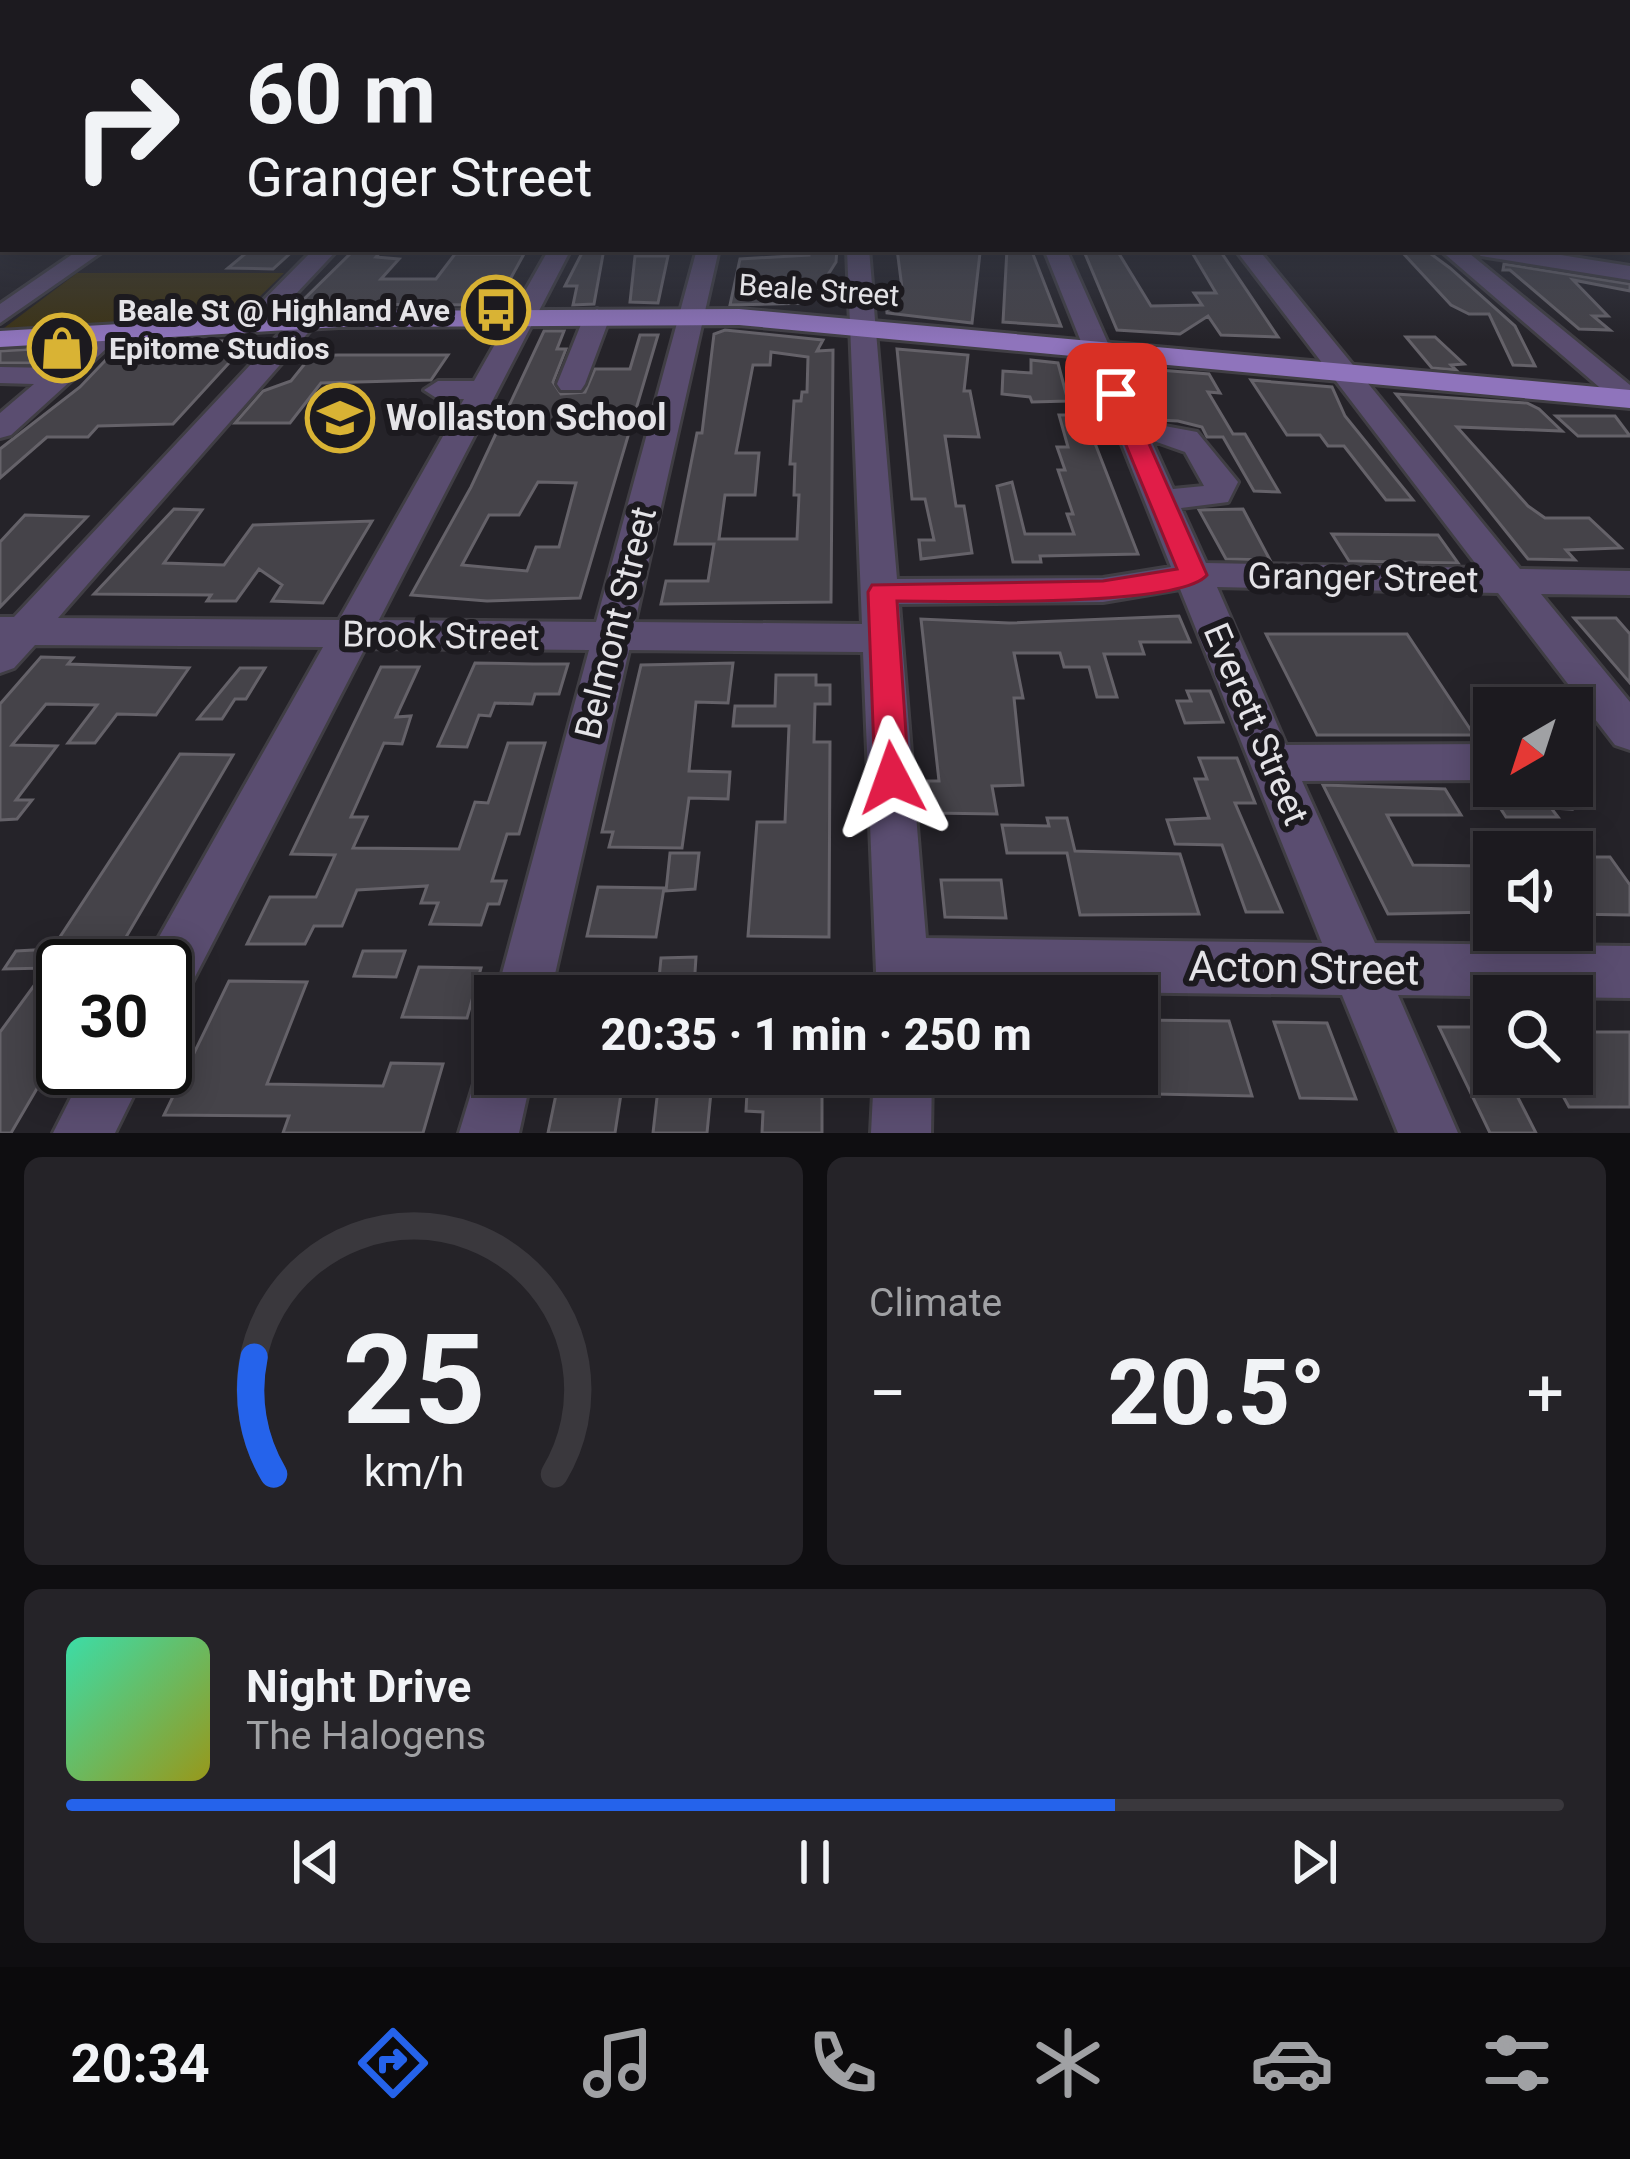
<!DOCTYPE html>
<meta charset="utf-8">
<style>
body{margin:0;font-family:Roboto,sans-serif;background:#252328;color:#f1f3f6;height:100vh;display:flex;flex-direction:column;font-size:45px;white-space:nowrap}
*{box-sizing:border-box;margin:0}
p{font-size:39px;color:#a0a1a4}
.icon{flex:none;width:66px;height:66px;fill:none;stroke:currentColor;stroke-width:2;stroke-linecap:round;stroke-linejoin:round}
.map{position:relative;height:1133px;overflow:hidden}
.side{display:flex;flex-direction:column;gap:24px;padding:24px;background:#0f0e11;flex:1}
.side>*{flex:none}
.hud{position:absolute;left:0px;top:0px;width:1632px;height:252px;box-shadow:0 6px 30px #0003,0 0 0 3px #3a383d;background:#1c1a1f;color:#f1f3f6;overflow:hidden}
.needle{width:78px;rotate:219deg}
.buttons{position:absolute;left:1473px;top:687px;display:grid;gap:24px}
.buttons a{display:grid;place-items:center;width:120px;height:120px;border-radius:0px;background:#1c1a1f;box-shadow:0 6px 30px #0003,0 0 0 3px #3a383d;font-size:60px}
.speed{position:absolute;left:36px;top:939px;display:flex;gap:24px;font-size:60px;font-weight:700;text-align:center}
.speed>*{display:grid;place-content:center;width:156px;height:156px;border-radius:50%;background:#1c1a1f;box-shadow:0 6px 30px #0003,0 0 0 3px #3a383d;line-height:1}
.speed .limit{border:6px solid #111;border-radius:18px;background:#fff;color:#111}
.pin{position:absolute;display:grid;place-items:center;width:102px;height:102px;color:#fff;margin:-51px;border-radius:24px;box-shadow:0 6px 18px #0006}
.me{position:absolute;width:132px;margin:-66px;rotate:356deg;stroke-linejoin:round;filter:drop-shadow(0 0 9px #0008)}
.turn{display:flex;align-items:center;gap:42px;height:252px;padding:0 48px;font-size:54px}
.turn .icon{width:156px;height:156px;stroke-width:2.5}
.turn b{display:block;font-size:84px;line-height:102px}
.big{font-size:90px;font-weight:800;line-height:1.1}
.side .tile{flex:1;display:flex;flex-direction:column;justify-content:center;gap:18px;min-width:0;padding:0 42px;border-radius:18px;background:#252328}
.side .dial{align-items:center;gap:0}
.dial svg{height:312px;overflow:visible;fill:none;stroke:#3a383d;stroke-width:7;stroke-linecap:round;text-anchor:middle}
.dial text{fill:#f1f3f6;stroke:none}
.song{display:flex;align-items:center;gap:36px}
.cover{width:144px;height:144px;border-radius:18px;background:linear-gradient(135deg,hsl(160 70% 55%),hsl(60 70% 35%))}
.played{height:12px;border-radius:6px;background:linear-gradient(90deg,#2563eb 70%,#3a383d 70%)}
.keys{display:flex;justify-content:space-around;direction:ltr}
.heat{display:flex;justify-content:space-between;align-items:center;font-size:66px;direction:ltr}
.side .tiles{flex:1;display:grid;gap:24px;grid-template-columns:1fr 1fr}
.tile:last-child{grid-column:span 2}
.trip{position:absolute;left:474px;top:975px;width:684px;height:120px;border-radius:0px;background:#1c1a1f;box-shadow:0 6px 30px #0003,0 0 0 3px #3a383d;font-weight:800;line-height:120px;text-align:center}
.tabs{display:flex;height:192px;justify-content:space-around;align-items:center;background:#0b0a0c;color:#a0a1a4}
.tabs .icon{width:84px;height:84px}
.tabs .active{color:#2563eb}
.tabs b{font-size:54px;color:#f1f3f6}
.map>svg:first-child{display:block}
.green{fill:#3c3315}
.building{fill:#454349;stroke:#656269;stroke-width:3;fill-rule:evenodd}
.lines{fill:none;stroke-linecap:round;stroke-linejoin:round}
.minor-casing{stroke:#403e44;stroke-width:6}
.major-casing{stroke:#403e44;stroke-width:6}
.minor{fill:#5a4d70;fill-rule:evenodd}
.major{fill:#8f74bc;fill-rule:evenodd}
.route{fill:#e11d48;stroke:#92132f;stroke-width:3}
.labels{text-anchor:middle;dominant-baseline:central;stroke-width:12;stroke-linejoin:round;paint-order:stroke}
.far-street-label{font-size:30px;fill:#e4e3e7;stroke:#1c1a1f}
.far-poi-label{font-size:30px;font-weight:bold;fill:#e4e3e7;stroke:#1c1a1f;text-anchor:end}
.poi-label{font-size:36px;font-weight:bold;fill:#e4e3e7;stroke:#1c1a1f;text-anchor:start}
.street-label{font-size:36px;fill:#e4e3e7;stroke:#1c1a1f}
.near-street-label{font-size:42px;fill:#e4e3e7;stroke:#1c1a1f}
</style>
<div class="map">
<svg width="1630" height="1133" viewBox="0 0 1630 1133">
<rect width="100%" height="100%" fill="#252329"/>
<path class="green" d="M77,273H284L238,318L0,331Z"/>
<path class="building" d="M251,249H295L273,269L228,268Z
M355,249H383L376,257L399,259L381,279H436L455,254H524L496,305L299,304Z
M584,249H604L594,304L573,305L577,286H565Z
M809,249H837L836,262L810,303L730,305L740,259L809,255Z
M897,249L980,253L972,323L887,313L885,288H902Z
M1007,249H1031L1061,326L1003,322Z
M1083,249L1118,252L1151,306L1202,305L1194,293H1216L1190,249H1219L1278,337L1221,335L1208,316L1180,334L1117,330Z
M1401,251H1427L1450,268L1515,326L1535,366L1513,365L1489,314H1469L1451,305Z
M635,256H668L658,303L630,302Z
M1504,264L1630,284V291L1573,280L1608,316H1593L1610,330L1579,329L1510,270H1503Z
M725,330L823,340L817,351L833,350L831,602L661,604L666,581H708L714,544H675L697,433H702L714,334ZM771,352L808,357L807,392H802L801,401H794L790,464H795L794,495H799L797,539H719L725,495H755L759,453H736L753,365H770Z
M544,331H564L557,349H566L553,382L561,394L585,392L595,369H630L640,335H658L580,598L487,601L411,595L471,487ZM538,482L576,483L559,547H536L527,571L462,565L489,515H519Z
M1406,337H1435L1464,364L1451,365L1456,370L1432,368Z
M250,340L173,424L98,426L88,437H47L0,478V449L80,387L121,344Z
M69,347L51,363H0V351Z
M897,349L968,355L964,391H970L979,437L945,436L956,506H964L972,553L921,559L919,540H934L925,499H912Z
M338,355H448L431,380L321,383L290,423H235L263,391L291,381L311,356Z
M1031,360L1058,363L1068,401L1032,402L1030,397L1002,394L1003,371L1031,373Z
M1133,368L1209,374L1220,393L1208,392L1233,434H1245L1279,492L1254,491L1223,437H1207L1202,427L1178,421L1158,420Z
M1251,380L1332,387L1345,416L1413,500H1386L1344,446H1328L1320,435H1287Z
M1396,394L1527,403L1539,409L1562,431L1457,427L1528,506L1545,518H1589L1621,548L1566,550L1575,560L1528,559Z
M1059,415H1084L1138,554L1040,556L1041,562H1013L997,486L1012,482L1025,534H1074L1067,514H1073L1058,470H1065L1057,447H1068Z
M1556,416H1615L1630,436H1578Z
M174,509L202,510L164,563L224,565L253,525L372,521L323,603L272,601L282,585L259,569L236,601H207L211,595L94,594Z
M1243,509L1270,560L1226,559L1199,510Z
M25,515L87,517L0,607V542Z
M1332,534L1438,535L1458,563L1349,561Z
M1179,616L1190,642H1140L1144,654H1104L1117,697H1097L1089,667H1064L1060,653H1014L1023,698H1014L1023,785L992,786L997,814L931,813L928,781H939L921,619L1009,623Z
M1574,618H1616L1630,634V683Z
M1266,634H1407L1474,735H1317Z
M41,657L73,658L68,664L189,668L156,715L117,714L95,743H68L97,705L46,704L12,745L57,746L16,800H32L17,819L0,820V704Z
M475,663L533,664H568L559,694H535L532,704L495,703L490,716L479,715L467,747L438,746Z
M733,663L728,703L696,702L689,771L730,772L728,799L689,798L682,848L609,847L613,832H602L641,665Z
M381,667H419L396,717L411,716L402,744L384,743L351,817H367L353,848L459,849L475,802L488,803L508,743H545L519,834H507L492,881H506L499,904H488L481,925L430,924L438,903H421L427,886L357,890L342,926H314L305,944H247L270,897H316L335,855L291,854Z
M240,668H265L246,699H235L222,719H198Z
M776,675H816V685H830V704H815L814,742H830L829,937L748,936L757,822H785L789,726H733L735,706H775Z
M1187,691H1210L1223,722L1185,723L1177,701H1191Z
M180,754L233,755L109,966H63V1044L11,1133H0V1032L47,968L4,969L16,951L52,949Z
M1199,758H1237L1255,803H1235L1282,912H1246L1222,845L1175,844L1167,820L1209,818L1195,779H1207Z
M1323,785L1445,789L1461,815H1387L1413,865L1487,866L1494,877V912L1388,914Z
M1486,786H1556L1571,809L1551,808L1558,817H1506Z
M1047,818H1067L1075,851L1180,854L1199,914L1080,915L1067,853H1007L1002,825L1049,826Z
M670,853H699L695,889L666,891Z
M1572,857H1610L1630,885V915L1572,914Z
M941,880H1001L1006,918L945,917Z
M598,887L664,888L656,937L587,936Z
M363,951H405L396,977L354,976Z
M696,957L694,988L658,989L661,958Z
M419,967L481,968L467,1018L402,1017Z
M746,975L830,976L829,996H744Z
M229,981L307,982L267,1084L383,1086L391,1063L443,1064L423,1133H283L289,1116L164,1115Z
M1137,1020L1229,1021L1252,1096L1007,1091V1074H1137Z
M1274,1022L1327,1023L1356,1099L1300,1098Z
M1439,1027H1482L1494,1051V1074H1506L1536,1133H1490Z
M1572,1032H1630V1107H1569L1551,1074H1572Z
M748,1074H822V1133H762L763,1112L746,1111Z
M559,1080L623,1081L615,1133H548Z
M659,1080L712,1082L707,1133H653Z"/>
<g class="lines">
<defs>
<path id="minor" d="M1629,194H1630V207H1629Z
M0,211H3L0,225Z
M80,249H106L0,323V304Z
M314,249H338L263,329H245V319Z
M549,249H571L379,620L596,622L697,249H719L635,622L862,624L847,249H869L897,579L1103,578L1171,567L1044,249H1066L1143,422L1197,432L1238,482L1228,502L1181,508L1206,563L1479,568L1235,249H1258L1520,569L1630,571V595L1541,594L1630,702V750L1615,745L1498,593L1217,587L1286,745L1494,744V780L1302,781L1375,943L1630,946V998L1398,995L1458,1133H1398L1342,995L931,990V996H877L863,652L629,650L550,996H496L589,650L365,648L184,998L165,1005V966H144L146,960L323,647L35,645L14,668L0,673V617H14L296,316H314V326L58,618L339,620L464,399H438L424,390L438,381H474ZM1151,440L1185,452L1204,486L1173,489ZM1180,589L1322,943L926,938L899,604L1103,602Z
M1439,249H1464L1630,385V408L1620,405Z
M1470,249H1523L1630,266V280L1481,256Z
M597,309L610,317L585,384L581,390H561L557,384L584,317Z
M109,325L118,328V338L11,435L0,438V413L34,384L0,383V367L53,368Z
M495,1048V1074H532L519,1133H459L483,1054Z
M86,1068H147L115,1133H53Z
M874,1074H932L931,1133H871Z"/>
<path id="major" d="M739,309L1630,390V408L739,325L339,327L0,347V331L339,311Z"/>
</defs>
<use href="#minor" class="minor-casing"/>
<use href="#major" class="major-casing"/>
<use href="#minor" class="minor"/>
<use href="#major" class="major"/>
</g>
<linearGradient id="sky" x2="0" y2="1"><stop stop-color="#141317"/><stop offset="0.53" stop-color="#404554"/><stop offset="1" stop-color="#404554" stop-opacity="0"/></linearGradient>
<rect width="1630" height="341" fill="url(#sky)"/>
<path class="route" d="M1116,387L1127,394L1207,575C1180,608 948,601 897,601L909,778L904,788H880L875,778L868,592L872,585L1103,581L1177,569L1105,394Z"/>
<defs>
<symbol id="bus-ring" viewBox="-11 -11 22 22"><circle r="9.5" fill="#1c1a1f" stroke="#d9b334" stroke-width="1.5"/><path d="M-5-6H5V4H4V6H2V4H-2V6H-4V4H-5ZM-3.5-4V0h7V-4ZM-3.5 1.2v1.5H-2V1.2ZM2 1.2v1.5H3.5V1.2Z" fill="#d9b334"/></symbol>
<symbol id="shop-ring" viewBox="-11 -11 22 22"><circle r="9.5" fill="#1c1a1f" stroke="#d9b334" stroke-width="1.5"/><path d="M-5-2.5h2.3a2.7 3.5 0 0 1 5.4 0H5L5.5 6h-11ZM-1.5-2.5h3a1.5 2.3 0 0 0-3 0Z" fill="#d9b334"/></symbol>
<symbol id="school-ring" viewBox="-11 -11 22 22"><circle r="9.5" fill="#1c1a1f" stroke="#d9b334" stroke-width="1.5"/><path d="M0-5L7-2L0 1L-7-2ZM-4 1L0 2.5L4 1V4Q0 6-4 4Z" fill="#d9b334"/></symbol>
</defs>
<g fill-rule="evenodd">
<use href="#bus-ring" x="458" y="272" width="76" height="76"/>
<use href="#shop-ring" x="24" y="310" width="76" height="76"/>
<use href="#school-ring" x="302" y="380" width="76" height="76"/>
</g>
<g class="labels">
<g class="far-street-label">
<text transform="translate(819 290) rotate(4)">Beale Street</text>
</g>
<g class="far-poi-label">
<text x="450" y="310">Beale St @ Highland Ave</text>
<text x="109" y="348" text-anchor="start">Epitome Studios</text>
</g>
<g class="poi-label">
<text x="386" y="418">Wollaston School</text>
</g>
<g class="street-label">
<text transform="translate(1363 578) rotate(1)">Granger Street</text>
<text transform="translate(616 623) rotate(-76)">Belmont Street</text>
<text transform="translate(441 636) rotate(1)">Brook Street</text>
<text transform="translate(1256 724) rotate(67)">Everett Street</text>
</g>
<g class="near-street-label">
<text transform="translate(1304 968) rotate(1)">Acton Street</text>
</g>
</g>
</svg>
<div class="buttons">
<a><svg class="needle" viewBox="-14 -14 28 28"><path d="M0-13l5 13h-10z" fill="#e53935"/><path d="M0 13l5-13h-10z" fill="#a0a1a4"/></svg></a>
<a><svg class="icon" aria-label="sound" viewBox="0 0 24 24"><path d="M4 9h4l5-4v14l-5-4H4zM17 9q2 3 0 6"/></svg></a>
<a><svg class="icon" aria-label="search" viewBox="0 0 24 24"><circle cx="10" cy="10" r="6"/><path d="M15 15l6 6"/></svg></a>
</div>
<div class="speed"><div class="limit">30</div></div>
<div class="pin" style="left:1116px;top:394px;background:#d93025"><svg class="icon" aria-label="arrive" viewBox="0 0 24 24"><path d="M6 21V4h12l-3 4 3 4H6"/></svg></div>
<svg class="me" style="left:892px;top:778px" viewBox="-20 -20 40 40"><path d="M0-17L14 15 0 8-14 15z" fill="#e11d48" stroke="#fff" stroke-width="4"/></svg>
<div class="trip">20:35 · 1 min · 250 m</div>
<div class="hud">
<div class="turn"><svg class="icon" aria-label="right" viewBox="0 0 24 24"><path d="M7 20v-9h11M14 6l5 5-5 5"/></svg><div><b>60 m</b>Granger Street</div></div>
</div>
</div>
<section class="side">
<div class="tiles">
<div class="tile dial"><svg viewBox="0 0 100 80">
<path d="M14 69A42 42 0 1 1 86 69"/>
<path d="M14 69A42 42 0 0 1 9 39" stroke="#2563eb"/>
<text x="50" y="56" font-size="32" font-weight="700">25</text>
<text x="50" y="72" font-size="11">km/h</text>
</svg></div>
<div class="tile"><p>Climate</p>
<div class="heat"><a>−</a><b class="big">20.5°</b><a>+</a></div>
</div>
<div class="tile">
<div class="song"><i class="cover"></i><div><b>Night Drive</b><p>The Halogens</p></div></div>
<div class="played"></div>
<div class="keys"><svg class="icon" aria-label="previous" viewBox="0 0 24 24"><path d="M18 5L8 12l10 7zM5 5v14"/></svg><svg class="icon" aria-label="pause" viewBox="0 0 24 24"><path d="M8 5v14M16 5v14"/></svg><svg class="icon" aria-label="next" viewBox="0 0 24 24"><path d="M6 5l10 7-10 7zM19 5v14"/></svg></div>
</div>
</div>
</section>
<nav class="tabs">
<b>20:34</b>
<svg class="icon active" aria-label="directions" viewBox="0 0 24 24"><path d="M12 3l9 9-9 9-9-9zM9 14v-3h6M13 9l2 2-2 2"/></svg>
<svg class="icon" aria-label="music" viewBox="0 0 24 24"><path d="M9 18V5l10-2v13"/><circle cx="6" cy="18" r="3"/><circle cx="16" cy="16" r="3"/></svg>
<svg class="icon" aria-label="phone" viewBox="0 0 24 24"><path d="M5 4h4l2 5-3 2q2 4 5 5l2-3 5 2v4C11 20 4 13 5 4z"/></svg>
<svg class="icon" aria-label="climate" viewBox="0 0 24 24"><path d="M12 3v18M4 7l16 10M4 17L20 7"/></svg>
<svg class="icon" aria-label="car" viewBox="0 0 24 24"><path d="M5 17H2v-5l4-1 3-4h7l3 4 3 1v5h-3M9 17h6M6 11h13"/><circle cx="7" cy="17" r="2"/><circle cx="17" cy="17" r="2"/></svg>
<svg class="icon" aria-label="filters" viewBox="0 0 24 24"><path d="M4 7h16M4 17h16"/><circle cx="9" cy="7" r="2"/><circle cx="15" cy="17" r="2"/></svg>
</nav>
